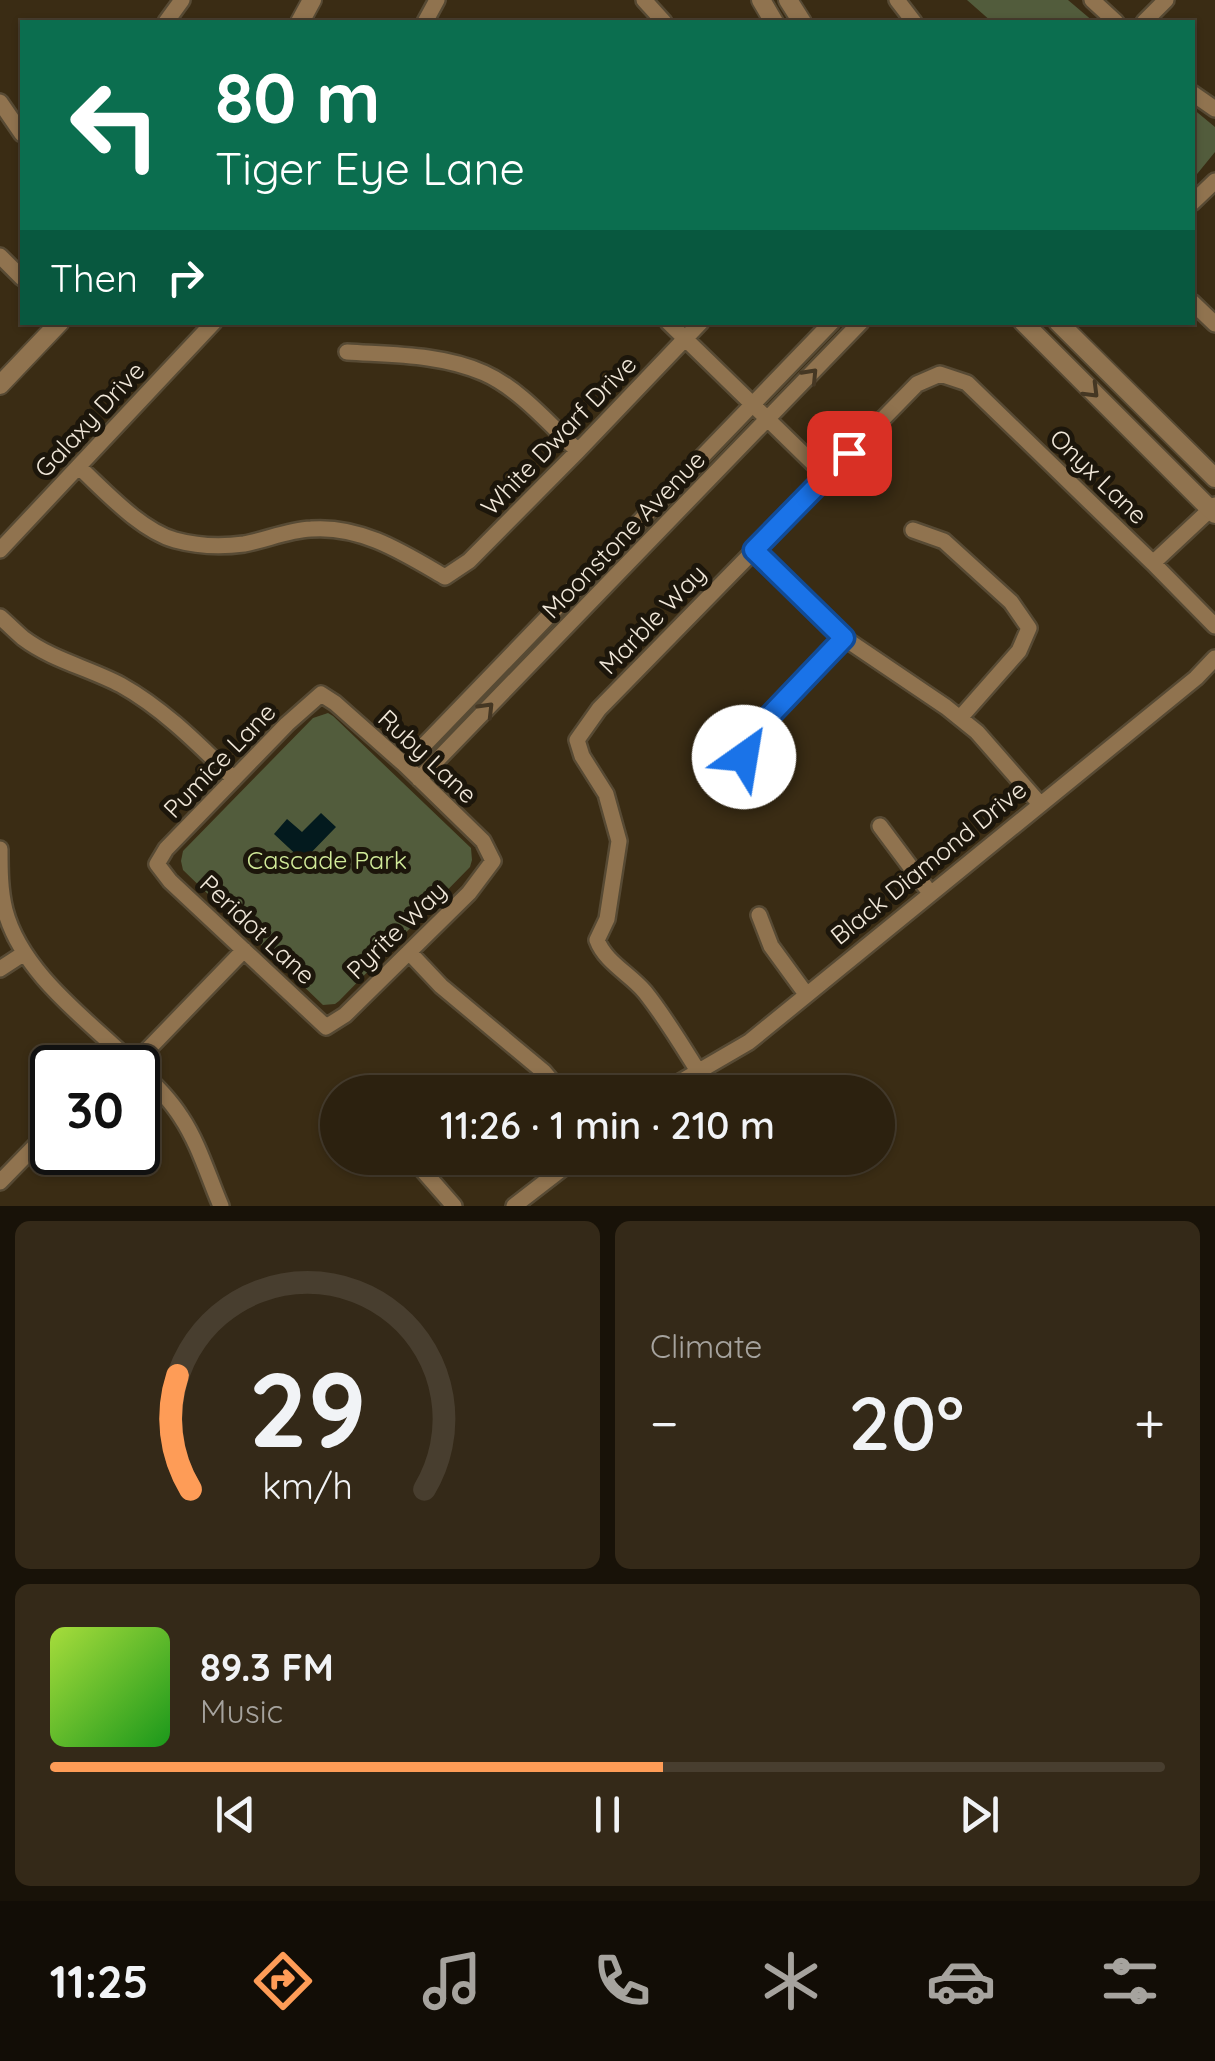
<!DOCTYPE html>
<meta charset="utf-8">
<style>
body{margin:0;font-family:Quicksand,sans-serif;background:#342918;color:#f1f3f6;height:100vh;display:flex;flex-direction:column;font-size:38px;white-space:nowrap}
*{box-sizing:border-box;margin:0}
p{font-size:32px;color:#a6a39e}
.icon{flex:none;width:55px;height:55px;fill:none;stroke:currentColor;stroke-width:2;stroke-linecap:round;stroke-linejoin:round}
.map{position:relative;height:1206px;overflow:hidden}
.details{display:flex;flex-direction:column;gap:15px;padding:15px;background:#181208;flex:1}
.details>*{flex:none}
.banner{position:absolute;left:20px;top:20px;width:1175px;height:305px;border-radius:0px;box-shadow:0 2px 8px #0004,0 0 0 2px #483e2f;background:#0b6e4f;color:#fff;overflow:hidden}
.speed{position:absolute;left:30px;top:1045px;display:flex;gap:20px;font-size:50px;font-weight:700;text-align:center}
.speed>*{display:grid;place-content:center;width:130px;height:130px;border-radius:50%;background:#2c210f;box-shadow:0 2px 8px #0004,0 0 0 2px #483e2f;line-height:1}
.speed .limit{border:5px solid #111;border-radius:15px;background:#fff;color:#111}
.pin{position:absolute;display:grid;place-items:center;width:85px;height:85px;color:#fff;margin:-42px;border-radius:20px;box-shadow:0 5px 15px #0006}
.me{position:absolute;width:110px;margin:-55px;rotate:32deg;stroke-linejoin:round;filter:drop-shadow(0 0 8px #0008)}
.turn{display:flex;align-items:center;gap:35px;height:210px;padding:0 30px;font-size:45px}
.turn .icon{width:130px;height:130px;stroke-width:2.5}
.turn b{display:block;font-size:70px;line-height:85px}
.then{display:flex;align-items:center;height:95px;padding:0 30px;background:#0003;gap:20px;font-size:38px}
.big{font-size:75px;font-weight:600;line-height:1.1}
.details .tile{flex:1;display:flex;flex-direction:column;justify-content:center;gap:15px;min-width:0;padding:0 35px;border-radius:15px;background:#342918}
.details .dial{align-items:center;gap:0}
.dial svg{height:260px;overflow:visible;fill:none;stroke:#483e2f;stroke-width:7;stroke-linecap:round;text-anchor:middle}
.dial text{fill:#f1f3f6;stroke:none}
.song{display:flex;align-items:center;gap:30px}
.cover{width:120px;height:120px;border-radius:15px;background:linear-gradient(135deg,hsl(80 70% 55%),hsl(120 70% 35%))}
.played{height:10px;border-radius:5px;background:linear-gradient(90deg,#fe9c57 55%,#483e2f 55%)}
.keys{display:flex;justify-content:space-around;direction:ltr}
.heat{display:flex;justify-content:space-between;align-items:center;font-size:55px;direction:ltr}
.details .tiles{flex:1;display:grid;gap:15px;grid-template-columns:1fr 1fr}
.tile:last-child{grid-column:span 2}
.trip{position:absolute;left:320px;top:1075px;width:575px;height:100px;border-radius:50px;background:#2c210f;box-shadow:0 2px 8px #0004,0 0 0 2px #483e2f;font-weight:600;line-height:100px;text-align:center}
.menu{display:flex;height:160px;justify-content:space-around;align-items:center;background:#120d06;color:#a6a39e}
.menu .icon{width:70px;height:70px}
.menu .active{color:#fe9c57}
.menu b{font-size:45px;color:#f1f3f6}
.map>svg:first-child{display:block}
.green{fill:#525c3c}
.water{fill:#031a1e}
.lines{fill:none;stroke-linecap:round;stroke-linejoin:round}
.minor-casing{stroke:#574a34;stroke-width:20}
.tertiary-casing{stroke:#574a34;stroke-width:22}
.minor{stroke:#90734f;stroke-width:15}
.tertiary{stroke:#90734f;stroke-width:18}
.oneway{stroke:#453723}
.route-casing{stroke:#114b97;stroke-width:25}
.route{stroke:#1a73e8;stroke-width:18}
.labels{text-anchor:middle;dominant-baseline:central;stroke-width:10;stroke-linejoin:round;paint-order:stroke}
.street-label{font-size:25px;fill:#f1e8da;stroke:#1c160b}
.park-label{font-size:25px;fill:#d2eb9a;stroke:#1c160b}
</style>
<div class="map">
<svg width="1215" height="1206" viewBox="0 0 1215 1206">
<rect width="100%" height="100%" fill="#3a2c14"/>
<path class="green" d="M967,0H1068L1094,22H992Z
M1192,108L1215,127V152L1193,179Z
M328,713L333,716L471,848L472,860L470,867L339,1001L335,1004L323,1005L183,870L181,861L183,851L313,718Z"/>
<path class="water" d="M321,813L336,827L303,861L274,834L287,819L302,832Z"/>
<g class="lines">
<defs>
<path id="minor" d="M644,0L664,22
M897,0L914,22
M1092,0L1116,22
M166,22L182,0
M425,22L437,0
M1144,22L1166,0
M1192,93L1215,109
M0,102L22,134
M1192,203L1215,181
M0,256L22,278
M1192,302L1215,324
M668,322L826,476
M347,352C392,355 441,354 484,373C520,389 550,425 578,451
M79,467C105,491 140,530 175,540C197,546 222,547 244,544C266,540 288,530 311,529C361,525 404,553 445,577L469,561L578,451L701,322
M913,530L944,541L1011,602L1029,628L1019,651L960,718
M0,550L214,322
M754,550L844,638L946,707L977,732L1040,804
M1153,563L1215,505
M0,617C8,624 15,631 23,638C52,660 89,668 121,685C164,709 199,745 234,779
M321,694L335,703L405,765L483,841L493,861L469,893L345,1015L326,1027L170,881L157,864L166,849L287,724Z
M744,757L759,727L844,638
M405,765L832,322
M419,779L861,322
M880,826L930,893
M0,849C0,869 0,890 5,910C22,975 91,1022 137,1068
M759,915L771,946L806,994
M409,952L441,986L544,1072L561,1092
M0,969L23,954
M130,1068L244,950
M138,1068C153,1083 169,1098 181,1117C199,1144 208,1176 221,1206
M698,1071C681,1044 665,1017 645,992C630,974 605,962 597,940L607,919L619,841L606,794L582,756L577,740L599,709L917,384L940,374L967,383L1153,563L1215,626
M663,1092L749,1042L1196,678L1215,658
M412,1158L454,1206
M0,1182L37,1144L52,1131
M514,1206L576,1158"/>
<path id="tertiary" d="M761,0L774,22
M788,0L802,22
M300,22L312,0
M1023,322L1215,514
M1058,322L1215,478
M0,385L60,322"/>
</defs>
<use href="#minor" class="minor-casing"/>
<use href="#tertiary" class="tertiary-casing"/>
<use href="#minor" class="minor"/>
<use href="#tertiary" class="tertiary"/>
</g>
<defs><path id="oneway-chevron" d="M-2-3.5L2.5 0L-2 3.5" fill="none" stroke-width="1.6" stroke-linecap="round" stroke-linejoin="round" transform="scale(2.5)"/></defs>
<g class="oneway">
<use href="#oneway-chevron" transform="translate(811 375) rotate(-47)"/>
<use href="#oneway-chevron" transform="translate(1092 391) rotate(45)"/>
<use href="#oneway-chevron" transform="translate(487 709) rotate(-46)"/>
</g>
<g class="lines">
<defs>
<path id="route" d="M744,757L759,727L844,638L754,550L849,453"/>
</defs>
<use href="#route" class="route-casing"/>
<use href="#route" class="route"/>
</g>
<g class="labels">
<g class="street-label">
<text transform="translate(89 419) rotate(-47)">Galaxy Drive</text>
<text transform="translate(558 435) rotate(-46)">White Dwarf Drive</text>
<text transform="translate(1099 476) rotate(44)">Onyx Lane</text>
<text transform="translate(623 534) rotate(-46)">Moonstone Avenue</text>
<text transform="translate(652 619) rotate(-46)">Marble Way</text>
<text transform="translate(428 756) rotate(43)">Ruby Lane</text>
<text transform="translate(219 760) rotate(-46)">Pumice Lane</text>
<text transform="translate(928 862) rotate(-39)">Black Diamond Drive</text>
<text transform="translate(258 929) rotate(43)">Peridot Lane</text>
<text transform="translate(396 930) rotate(-44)">Pyrite Way</text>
</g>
<g class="park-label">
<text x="327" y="859">Cascade Park</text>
</g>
</g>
</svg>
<div class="speed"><div class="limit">30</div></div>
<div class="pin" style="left:849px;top:453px;background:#d93025"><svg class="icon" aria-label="arrive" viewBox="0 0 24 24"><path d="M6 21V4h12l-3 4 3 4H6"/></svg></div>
<svg class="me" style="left:744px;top:757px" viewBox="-20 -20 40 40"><circle r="19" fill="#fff"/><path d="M0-13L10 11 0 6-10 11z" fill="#1a73e8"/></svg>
<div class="trip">11:26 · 1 min · 210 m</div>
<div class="banner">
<div class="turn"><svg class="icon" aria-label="left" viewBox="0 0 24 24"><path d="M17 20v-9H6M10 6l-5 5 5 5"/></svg><div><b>80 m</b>Tiger Eye Lane</div></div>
<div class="then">Then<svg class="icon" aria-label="right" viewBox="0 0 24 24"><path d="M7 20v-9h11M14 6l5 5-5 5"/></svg></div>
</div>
</div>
<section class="details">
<div class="tiles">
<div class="tile dial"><svg viewBox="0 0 100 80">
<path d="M14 69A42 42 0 1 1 86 69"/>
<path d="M14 69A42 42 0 0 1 10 34" stroke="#fe9c57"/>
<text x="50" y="56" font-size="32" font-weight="700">29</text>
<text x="50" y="72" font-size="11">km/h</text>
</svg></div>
<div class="tile"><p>Climate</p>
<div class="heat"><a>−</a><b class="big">20°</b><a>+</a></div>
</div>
<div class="tile">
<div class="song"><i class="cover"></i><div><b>89.3 FM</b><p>Music</p></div></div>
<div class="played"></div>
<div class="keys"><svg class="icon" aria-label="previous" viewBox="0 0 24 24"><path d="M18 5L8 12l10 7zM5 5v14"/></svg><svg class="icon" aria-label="pause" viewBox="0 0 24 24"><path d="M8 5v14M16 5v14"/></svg><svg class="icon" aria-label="next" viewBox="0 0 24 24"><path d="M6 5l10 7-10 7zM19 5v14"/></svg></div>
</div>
</div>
</section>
<nav class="menu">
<b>11:25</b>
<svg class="icon active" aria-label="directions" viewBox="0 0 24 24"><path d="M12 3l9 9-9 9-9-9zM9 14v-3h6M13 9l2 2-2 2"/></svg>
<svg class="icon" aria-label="music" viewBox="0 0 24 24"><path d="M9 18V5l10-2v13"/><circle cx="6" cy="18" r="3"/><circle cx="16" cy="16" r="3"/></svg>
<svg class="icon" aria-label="phone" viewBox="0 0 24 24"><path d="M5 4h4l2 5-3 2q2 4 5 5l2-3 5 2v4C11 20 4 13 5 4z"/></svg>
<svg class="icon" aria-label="climate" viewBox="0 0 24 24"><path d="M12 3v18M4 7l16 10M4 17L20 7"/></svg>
<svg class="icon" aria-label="car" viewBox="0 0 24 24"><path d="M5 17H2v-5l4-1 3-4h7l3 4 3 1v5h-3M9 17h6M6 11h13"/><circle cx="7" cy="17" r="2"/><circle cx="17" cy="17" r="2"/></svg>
<svg class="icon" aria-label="filters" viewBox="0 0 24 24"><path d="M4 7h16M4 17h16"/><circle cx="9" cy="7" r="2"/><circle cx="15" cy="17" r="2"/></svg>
</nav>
